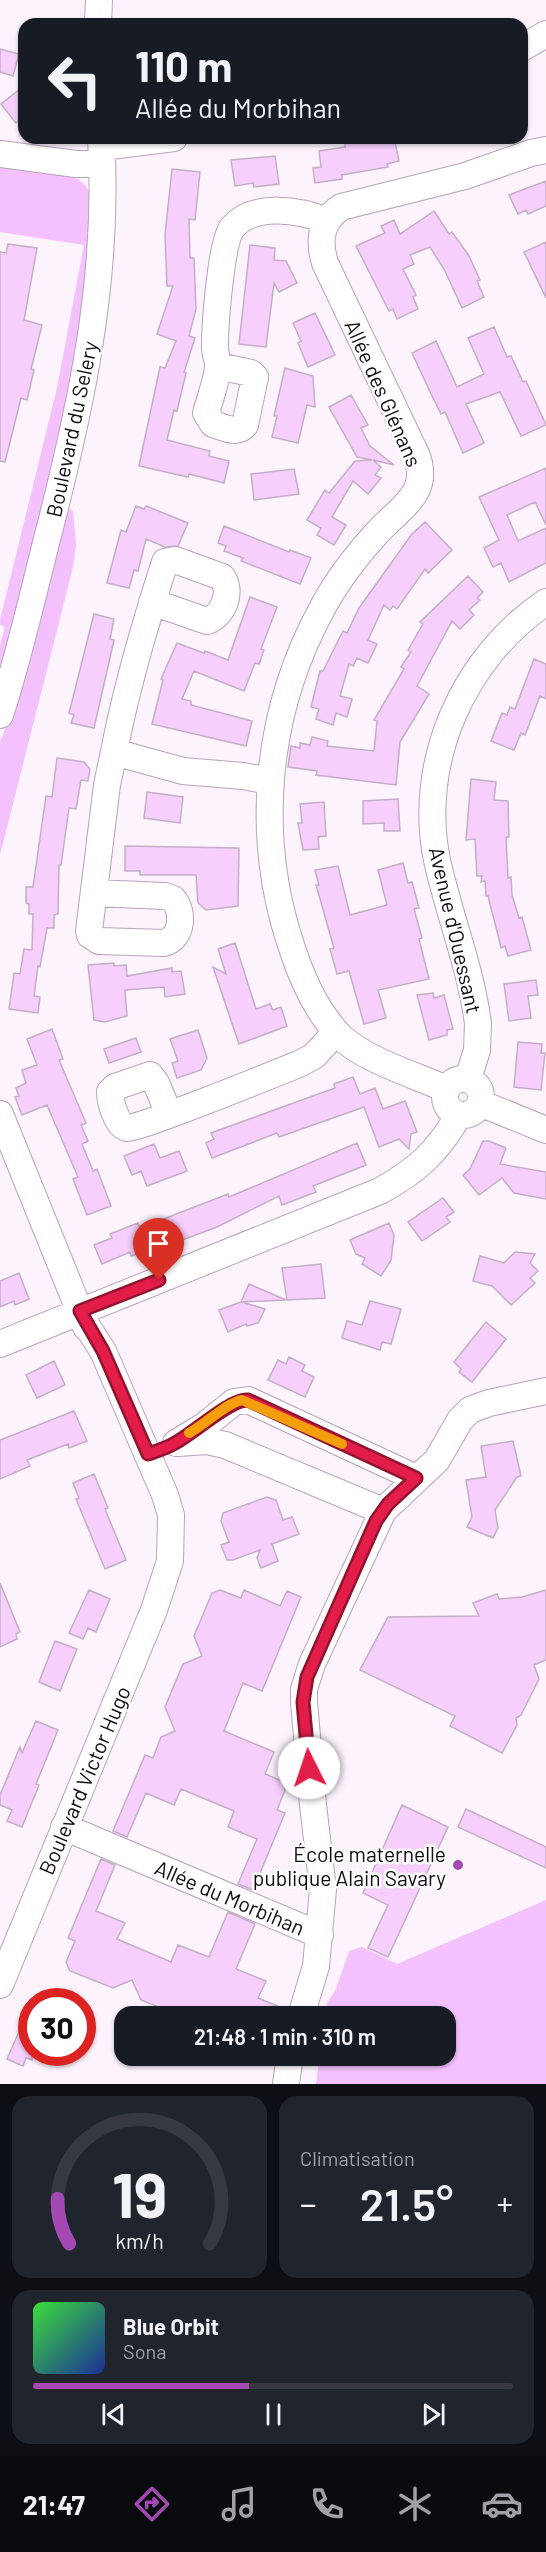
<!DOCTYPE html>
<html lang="fr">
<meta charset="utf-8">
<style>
body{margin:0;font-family:Barlow,sans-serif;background:#20242c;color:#f1f3f6;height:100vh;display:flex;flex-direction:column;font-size:22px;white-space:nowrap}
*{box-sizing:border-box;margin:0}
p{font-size:20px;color:#9ea1a6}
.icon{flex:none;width:33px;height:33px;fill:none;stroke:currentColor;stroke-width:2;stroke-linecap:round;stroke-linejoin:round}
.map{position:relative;height:2084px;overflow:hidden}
.details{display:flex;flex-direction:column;gap:12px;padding:12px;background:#0d0f14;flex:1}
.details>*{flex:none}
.top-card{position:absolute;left:18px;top:18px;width:510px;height:126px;border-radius:18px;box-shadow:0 2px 4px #0004;background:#171b24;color:#f1f3f6;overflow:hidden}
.speed{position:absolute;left:18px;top:1988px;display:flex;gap:12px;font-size:30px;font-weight:700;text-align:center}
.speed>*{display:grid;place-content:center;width:78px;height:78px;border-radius:50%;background:#171b24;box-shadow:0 2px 4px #0004;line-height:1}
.speed .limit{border:9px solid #d22;background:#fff;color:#111}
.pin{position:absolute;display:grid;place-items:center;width:51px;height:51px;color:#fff;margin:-62px -26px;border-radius:50% 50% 50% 0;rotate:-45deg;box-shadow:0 0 6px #0007}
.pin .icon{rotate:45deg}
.me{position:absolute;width:66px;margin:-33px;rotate:356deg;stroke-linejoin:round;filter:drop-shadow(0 0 4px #0008)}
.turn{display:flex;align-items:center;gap:21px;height:126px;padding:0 18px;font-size:27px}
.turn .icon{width:78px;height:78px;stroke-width:2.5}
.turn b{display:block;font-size:42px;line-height:51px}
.big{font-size:45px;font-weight:600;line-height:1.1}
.details .widget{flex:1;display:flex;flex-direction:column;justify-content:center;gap:9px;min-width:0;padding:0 21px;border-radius:18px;background:#20242c}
.details .dial{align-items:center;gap:0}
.dial svg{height:156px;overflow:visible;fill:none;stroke:#363941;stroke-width:7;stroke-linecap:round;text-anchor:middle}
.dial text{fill:#f1f3f6;stroke:none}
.song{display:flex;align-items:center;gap:18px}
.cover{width:72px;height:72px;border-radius:9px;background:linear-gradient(135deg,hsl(120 70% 55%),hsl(230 70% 35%))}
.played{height:6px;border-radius:3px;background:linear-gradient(90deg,#a449b4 45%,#363941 45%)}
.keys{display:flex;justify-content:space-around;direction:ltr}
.heat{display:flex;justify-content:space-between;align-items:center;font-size:33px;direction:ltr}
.details .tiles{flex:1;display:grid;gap:12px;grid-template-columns:1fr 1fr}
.widget:last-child{grid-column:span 2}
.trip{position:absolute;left:114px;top:2006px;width:342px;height:60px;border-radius:18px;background:#171b24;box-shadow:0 2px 4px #0004;font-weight:600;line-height:60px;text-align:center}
.menu{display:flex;height:96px;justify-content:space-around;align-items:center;background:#090b0e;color:#9ea1a6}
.menu .icon{width:42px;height:42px}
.menu .on{color:#a449b4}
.menu b{font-size:27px;color:#f1f3f6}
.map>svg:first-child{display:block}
.green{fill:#f5c0fe}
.building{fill:#f6cffc;stroke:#c4afc7;stroke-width:1.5}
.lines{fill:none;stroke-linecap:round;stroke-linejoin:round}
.minor-casing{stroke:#b7a3bb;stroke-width:28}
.minor{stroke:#fff;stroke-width:26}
.route-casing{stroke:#92132f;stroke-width:15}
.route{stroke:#e11d48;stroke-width:10}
.slow{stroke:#f59e0b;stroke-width:10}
.poi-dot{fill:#a449b4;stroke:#fff;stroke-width:2}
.labels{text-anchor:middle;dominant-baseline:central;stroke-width:5;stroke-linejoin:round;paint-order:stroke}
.street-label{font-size:21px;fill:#100911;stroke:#fff}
.poi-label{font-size:21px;fill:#100911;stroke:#fff;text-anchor:end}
</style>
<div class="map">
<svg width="546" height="2084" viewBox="0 0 546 2084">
<rect width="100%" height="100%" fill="#fcf3fd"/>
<path class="green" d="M0,161C22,165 70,169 85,185C91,192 92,202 93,211L81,346L0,685V645L5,627L0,625V620L57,388L84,245L0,232Z
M65,506L73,511L76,545L73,567L0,855V742L8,721Z
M546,1900V2084H316L320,2055H446V2016H325L327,2003L336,1989L349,1951L362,1947L397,1964Z"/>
<path class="building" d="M0,49L19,54L13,76L0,72Z
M24,86V116L16,123L1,104Z
M373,138H394L399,161L387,164L388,167L342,175V179L315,183L313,168L321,167L319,151L345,147V143Z
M275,156L279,184L254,187L253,183L235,186L231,160Z
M172,169L200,172L195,220L189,219L190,258H194L196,309L189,336L195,338L184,372L186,373L177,411L174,410L167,440L210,451L209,456L229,461L224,483L189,474L188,477L139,466L160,367L165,368L176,341L157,334L173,286H167L165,235Z
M546,181V206L528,214L526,210L518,214L509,195Z
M434,211L449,234L452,232L469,256L480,280L477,281L484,297L462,308L445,271L430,247L410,255L414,264L403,269L416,295L413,297L418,309L397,319L393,309L389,311L356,246L385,233L381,226L394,220L400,234Z
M546,242V298L524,252Z
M8,244L37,248L24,320L42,325L31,369L34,370L27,400L21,398L5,462L0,461V252L6,253Z
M250,245L275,248L274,260L286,261L297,283L279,292L274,283L266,347L239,344Z
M315,313L335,355L308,367L298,343L301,341L293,323Z
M494,327L507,357L511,356L523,382L526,381L546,425L521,436L500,392L466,404L484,443L463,453L445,412L441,414L433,398L412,353L436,341L457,387L484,374L468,338Z
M285,368L313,376L315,407L307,405L298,443L272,437L277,416H274Z
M351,395L368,425L361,428L370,446L394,465L373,460L381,467L375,475L381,478L368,494L353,481L332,517L346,525L334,545L317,535L321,528L307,520L325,490L329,493L355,461L372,460L357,457L329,407Z
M546,468V525L535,502L507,515L518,541L546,528V563L509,582L501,563L493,567L484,548L499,540L479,497Z
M294,469L299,494L254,500L251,474Z
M136,506L144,509L146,506L188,523L178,546L165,547L146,539L138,571L134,570L129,588L107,583L121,530L126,532Z
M425,522L452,550L428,573L425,569L397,609L393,606L390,610L384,605L368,640L377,644L368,663L357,658L353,666L349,664L340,696L352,699L347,717L336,713L333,725L316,719L319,709L311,707L320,671H323L343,631L347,633L359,608L412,534Z
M224,526L289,552L290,550L311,558L300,584L241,561L243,558L224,551L226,546L218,543Z
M468,576L483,592L477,598L480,600L469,610L474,615L460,629L452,621L417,686L429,694L400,742L396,785L316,775L317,771L288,767L291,746L300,748V743L310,745L312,737L328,741L327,746L374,751L377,721L374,720L404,669L401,667L411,652L408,650L423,624L420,622Z
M250,597L277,607L261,649L264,650L259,664L255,663L244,691L194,671L182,699L191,701V705L252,721L246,746L152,724L163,680L161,679L177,643L204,653L205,651L228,660Z
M94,614L114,619L110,639L114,640L94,728L71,723L74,715L69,713Z
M534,659L546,664V699L540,696L525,735L521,733L514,750L491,741L502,713L507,715L510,707L515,709Z
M57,758L84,762L90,769L88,781L81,780L76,809L69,808L61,865H59L58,914L54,915V928H47L40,967L38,966L34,996L40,997L38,1013L9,1009L14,973L20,974L24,949L32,950L33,914H29V904L26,903V887H33L46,796L52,797Z
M471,779L496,782L494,800L508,801L509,837H506L508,878L511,877L512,895L519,918L522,917L531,950L508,956L505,946L501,948L498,935L488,896H486L485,881L481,882L482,876H477L475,839L466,840Z
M147,792L183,797L180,823L144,818Z
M398,799L400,831H384V823L363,824V801Z
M324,802L326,836L318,837L319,849L303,850L298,823H302L300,804Z
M125,846L239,848L238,906L206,910L198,903L196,875H140V871H125Z
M403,863L408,883L412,882L419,908L414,909L422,938L419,939L429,979L378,990L386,1018L364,1024L349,971L337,974L330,949L334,948L316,885H319L315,870L338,866L350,915L387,905L378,870Z
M235,943L256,1009L270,1004L273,1010L281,1007L287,1026L239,1044L213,967L226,974L218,949Z
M114,963V966L126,965L127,976L172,968V972L181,971L185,994L165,997L164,987L125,990L127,1016L105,1022L94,1020L88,965Z
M536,980L538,995L528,996L531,1018L509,1021L504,984Z
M433,993L434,998L444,995L453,1029L447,1030V1035L429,1040L417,995Z
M52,1029L63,1059L59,1060L86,1123L81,1125L88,1141L82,1144L93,1171L97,1169L111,1206L87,1215L73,1179L78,1177L47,1105L22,1115L15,1097L19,1096L16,1088L26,1083L22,1070L37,1065L27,1039Z
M198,1030L207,1058L201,1070L177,1078L172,1063L178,1061L170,1039Z
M136,1038L141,1052L109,1063L104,1049Z
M518,1042L542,1044L541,1053H545L541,1090L514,1087Z
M353,1077L360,1094L375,1088L383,1109L405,1101L417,1132L411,1134L409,1149L399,1139L379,1147L364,1107L279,1137L277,1133L212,1158L206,1143L214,1139L211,1133L335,1088L334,1084Z
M483,1141H489L506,1148L500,1164L546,1172V1199L514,1193L502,1178L479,1195L463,1175L470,1169Z
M357,1143L366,1165L313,1186L316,1192L282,1205L279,1196L217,1227L150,1252L149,1250L131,1256L130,1252L102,1264L94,1245L112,1238L110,1234L138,1223L140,1228L228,1194L229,1197Z
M154,1144L160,1158L179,1151L187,1171L147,1186L141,1171L132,1175L124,1156Z
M443,1198L454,1212L446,1217L450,1222L422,1241L408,1222Z
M389,1223L394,1235L391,1260L381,1276L362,1264L365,1258L356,1254L350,1240Z
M515,1252L535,1254L530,1263L538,1271L530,1278L535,1283L511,1305L492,1286L473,1281L480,1256L504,1263Z
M321,1264L325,1298L287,1300L282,1268Z
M19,1273L29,1299L15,1305L14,1301L0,1307V1281Z
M249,1284L286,1300L242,1302L265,1309L258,1323L247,1326L246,1324L228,1332L219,1310L241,1302Z
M370,1301L401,1309L391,1344L382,1342L380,1350L342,1338L347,1321L362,1325Z
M486,1322L506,1339L472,1382L459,1372L461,1369L454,1362Z
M289,1357L305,1365L302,1371L314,1377L305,1397L268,1380L278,1360L286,1364Z
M54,1361L65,1385L37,1398L26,1375Z
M74,1411L87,1441L69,1448L68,1444L27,1460L30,1466L0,1479V1440Z
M513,1441L521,1476L517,1477L495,1510L498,1528L493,1538L467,1527L472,1517L466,1480L486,1477L481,1446Z
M94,1474L108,1508L105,1509L126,1560L105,1569L76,1499L79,1498L73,1483Z
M267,1497L276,1500L283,1520L292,1517L299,1534L272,1544L278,1561L261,1568L257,1558L260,1550L233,1560H227L221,1545L229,1542L221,1521L223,1513Z
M0,1583L20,1632L16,1634L17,1639L0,1647Z
M89,1590L110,1599L96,1632L88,1628L83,1639L69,1633Z
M220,1590L241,1598L244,1590L280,1606L287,1591L301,1597L262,1691L243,1683L224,1731L274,1752L265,1774L282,1781L285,1790L277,1810L285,1813L253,1890L238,1884L257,1839L228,1827L234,1811L181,1789L174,1805L146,1793L127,1837L113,1831L145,1755L153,1758L161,1737L175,1731L165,1707L183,1664L202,1656L194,1636L212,1593Z
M546,1590V1660L534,1665L539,1679L521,1715L516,1718L517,1725L502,1753L450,1726L455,1716L360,1670L388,1617L479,1616L473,1603L497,1594L499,1599L522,1597Z
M55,1641L77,1649L60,1691L39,1682Z
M36,1721L58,1730L36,1784L39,1785L22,1827L7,1821L12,1810L0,1805V1795L20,1747L22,1753Z
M402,1805L448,1827L388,1957L368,1948L388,1905L363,1893Z
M466,1809L546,1847V1868L458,1827Z
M101,1859L115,1865L96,1911L125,1923L117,1939L171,1962L178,1945L209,1957L228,1912L255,1924L236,1969L266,1981L258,1998L287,2010L286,2016H180L141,2000L132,1980L113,1988L70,1971L66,1962L75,1941L68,1938Z
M32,2002V2060L26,2058L23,2066L7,2059Z"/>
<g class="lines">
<defs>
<path id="minor" d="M98,24L99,0
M522,48L546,34
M102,147L174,138
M0,154L76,164H102
M218,366L251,373L255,377L245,425C237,435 223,427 213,424L206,413C210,398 216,383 218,368C219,361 214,353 215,346C215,324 221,243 232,228C253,202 301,210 327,221
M0,715C18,660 31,603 45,547C80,412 110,278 101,138
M114,752C126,688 145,624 165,562L175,560L222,577C233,592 223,616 207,621L152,602
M94,893L165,896L173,899C184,911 183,938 164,943L99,941L90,935L89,931L107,785L114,752L183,771L243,776L270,781
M445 1097a18 18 0 1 1 36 0a18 18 0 1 1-36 0Z
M468,1079L477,1050L478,1024C471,968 449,915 437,860C417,762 463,658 546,602
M446,1089C415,1075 365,1060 341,1037C318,1014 303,981 293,951C253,836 265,711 324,605C338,579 357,555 377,533C389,519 409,506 417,489C422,477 421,466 416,454L325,263C318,240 321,221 341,207L465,176L531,153L546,150
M480,1103L546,1130
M0,1114L86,1327
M169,1114L156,1083L150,1075L115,1087L110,1092C110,1101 116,1125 127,1128C136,1130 279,1072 299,1064L314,1056L336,1032
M0,1344L380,1191C418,1170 437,1152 459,1115
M176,1443L204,1426L234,1402L248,1400L416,1478
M178,1443L207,1441L225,1445L383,1511
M64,1827L320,1935
M0,1985L154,1610L170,1561L171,1515L165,1495L103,1351L85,1323
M301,2016L316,1966L323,1889L313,1805L304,1702V1689L312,1664L383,1511L437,1460L460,1420L470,1410L489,1403L546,1391
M286,2084L290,2055"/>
</defs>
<use href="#minor" class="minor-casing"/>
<use href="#minor" class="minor"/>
</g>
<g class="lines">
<defs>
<path id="route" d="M159,1280L80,1311L103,1351L148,1454C157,1451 167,1448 175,1443C193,1434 231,1398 248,1400L416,1478L388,1504L376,1521L307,1677L303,1702L309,1768"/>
</defs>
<use href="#route" class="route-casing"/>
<use href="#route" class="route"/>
<path class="slow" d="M189,1433C204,1425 228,1402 242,1400L342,1444"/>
</g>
<circle class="poi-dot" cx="458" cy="1865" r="6"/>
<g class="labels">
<g class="street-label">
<text transform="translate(384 393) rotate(66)">Allée des Glénans</text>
<text transform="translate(71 429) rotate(-78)">Boulevard du Selery</text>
<text transform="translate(456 930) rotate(77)">Avenue d'Ouessant</text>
<text transform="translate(84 1780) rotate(-67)">Boulevard Victor Hugo</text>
<text transform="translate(230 1897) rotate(23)">Allée du Morbihan</text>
</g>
<g class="poi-label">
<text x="446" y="1853">École maternelle<tspan x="446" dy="24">publique Alain Savary</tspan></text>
</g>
</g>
</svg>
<div class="speed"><div class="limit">30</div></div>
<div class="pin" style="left:159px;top:1280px;background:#d93025"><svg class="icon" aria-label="arrive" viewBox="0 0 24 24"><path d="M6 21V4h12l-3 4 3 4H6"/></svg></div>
<svg class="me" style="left:309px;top:1768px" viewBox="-20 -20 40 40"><circle r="19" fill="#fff"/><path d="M0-13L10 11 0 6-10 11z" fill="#e11d48"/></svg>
<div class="trip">21:48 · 1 min · 310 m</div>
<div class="top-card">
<div class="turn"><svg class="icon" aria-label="left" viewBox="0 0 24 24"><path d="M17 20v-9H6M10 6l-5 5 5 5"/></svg><div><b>110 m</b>Allée du Morbihan</div></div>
</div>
</div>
<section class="details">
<div class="tiles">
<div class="widget dial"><svg viewBox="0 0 100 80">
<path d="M14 69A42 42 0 1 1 86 69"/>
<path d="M14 69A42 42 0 0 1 8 46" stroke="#a449b4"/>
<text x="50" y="56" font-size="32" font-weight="700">19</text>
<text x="50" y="72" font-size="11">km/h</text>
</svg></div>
<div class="widget"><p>Climatisation</p>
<div class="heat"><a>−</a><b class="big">21.5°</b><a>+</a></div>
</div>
<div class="widget">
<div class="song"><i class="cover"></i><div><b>Blue Orbit</b><p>Sona</p></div></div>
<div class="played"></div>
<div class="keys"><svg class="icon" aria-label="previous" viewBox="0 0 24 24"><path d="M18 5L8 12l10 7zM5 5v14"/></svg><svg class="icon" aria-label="pause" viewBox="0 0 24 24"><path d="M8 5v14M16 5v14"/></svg><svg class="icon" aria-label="next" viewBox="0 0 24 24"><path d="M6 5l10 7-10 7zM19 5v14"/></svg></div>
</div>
</div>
</section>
<nav class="menu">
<b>21:47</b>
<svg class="icon on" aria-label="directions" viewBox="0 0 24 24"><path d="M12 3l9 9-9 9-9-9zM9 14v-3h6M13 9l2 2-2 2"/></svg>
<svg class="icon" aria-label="music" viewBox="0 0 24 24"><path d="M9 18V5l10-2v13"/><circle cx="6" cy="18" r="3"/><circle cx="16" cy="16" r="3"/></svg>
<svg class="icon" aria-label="phone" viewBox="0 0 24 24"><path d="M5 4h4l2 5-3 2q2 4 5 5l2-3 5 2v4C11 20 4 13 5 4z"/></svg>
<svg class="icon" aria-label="climate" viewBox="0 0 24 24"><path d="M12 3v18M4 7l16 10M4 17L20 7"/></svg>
<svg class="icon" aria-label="car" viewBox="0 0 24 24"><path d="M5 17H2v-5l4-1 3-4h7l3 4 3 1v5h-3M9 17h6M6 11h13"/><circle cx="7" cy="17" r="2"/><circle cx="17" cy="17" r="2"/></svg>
</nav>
